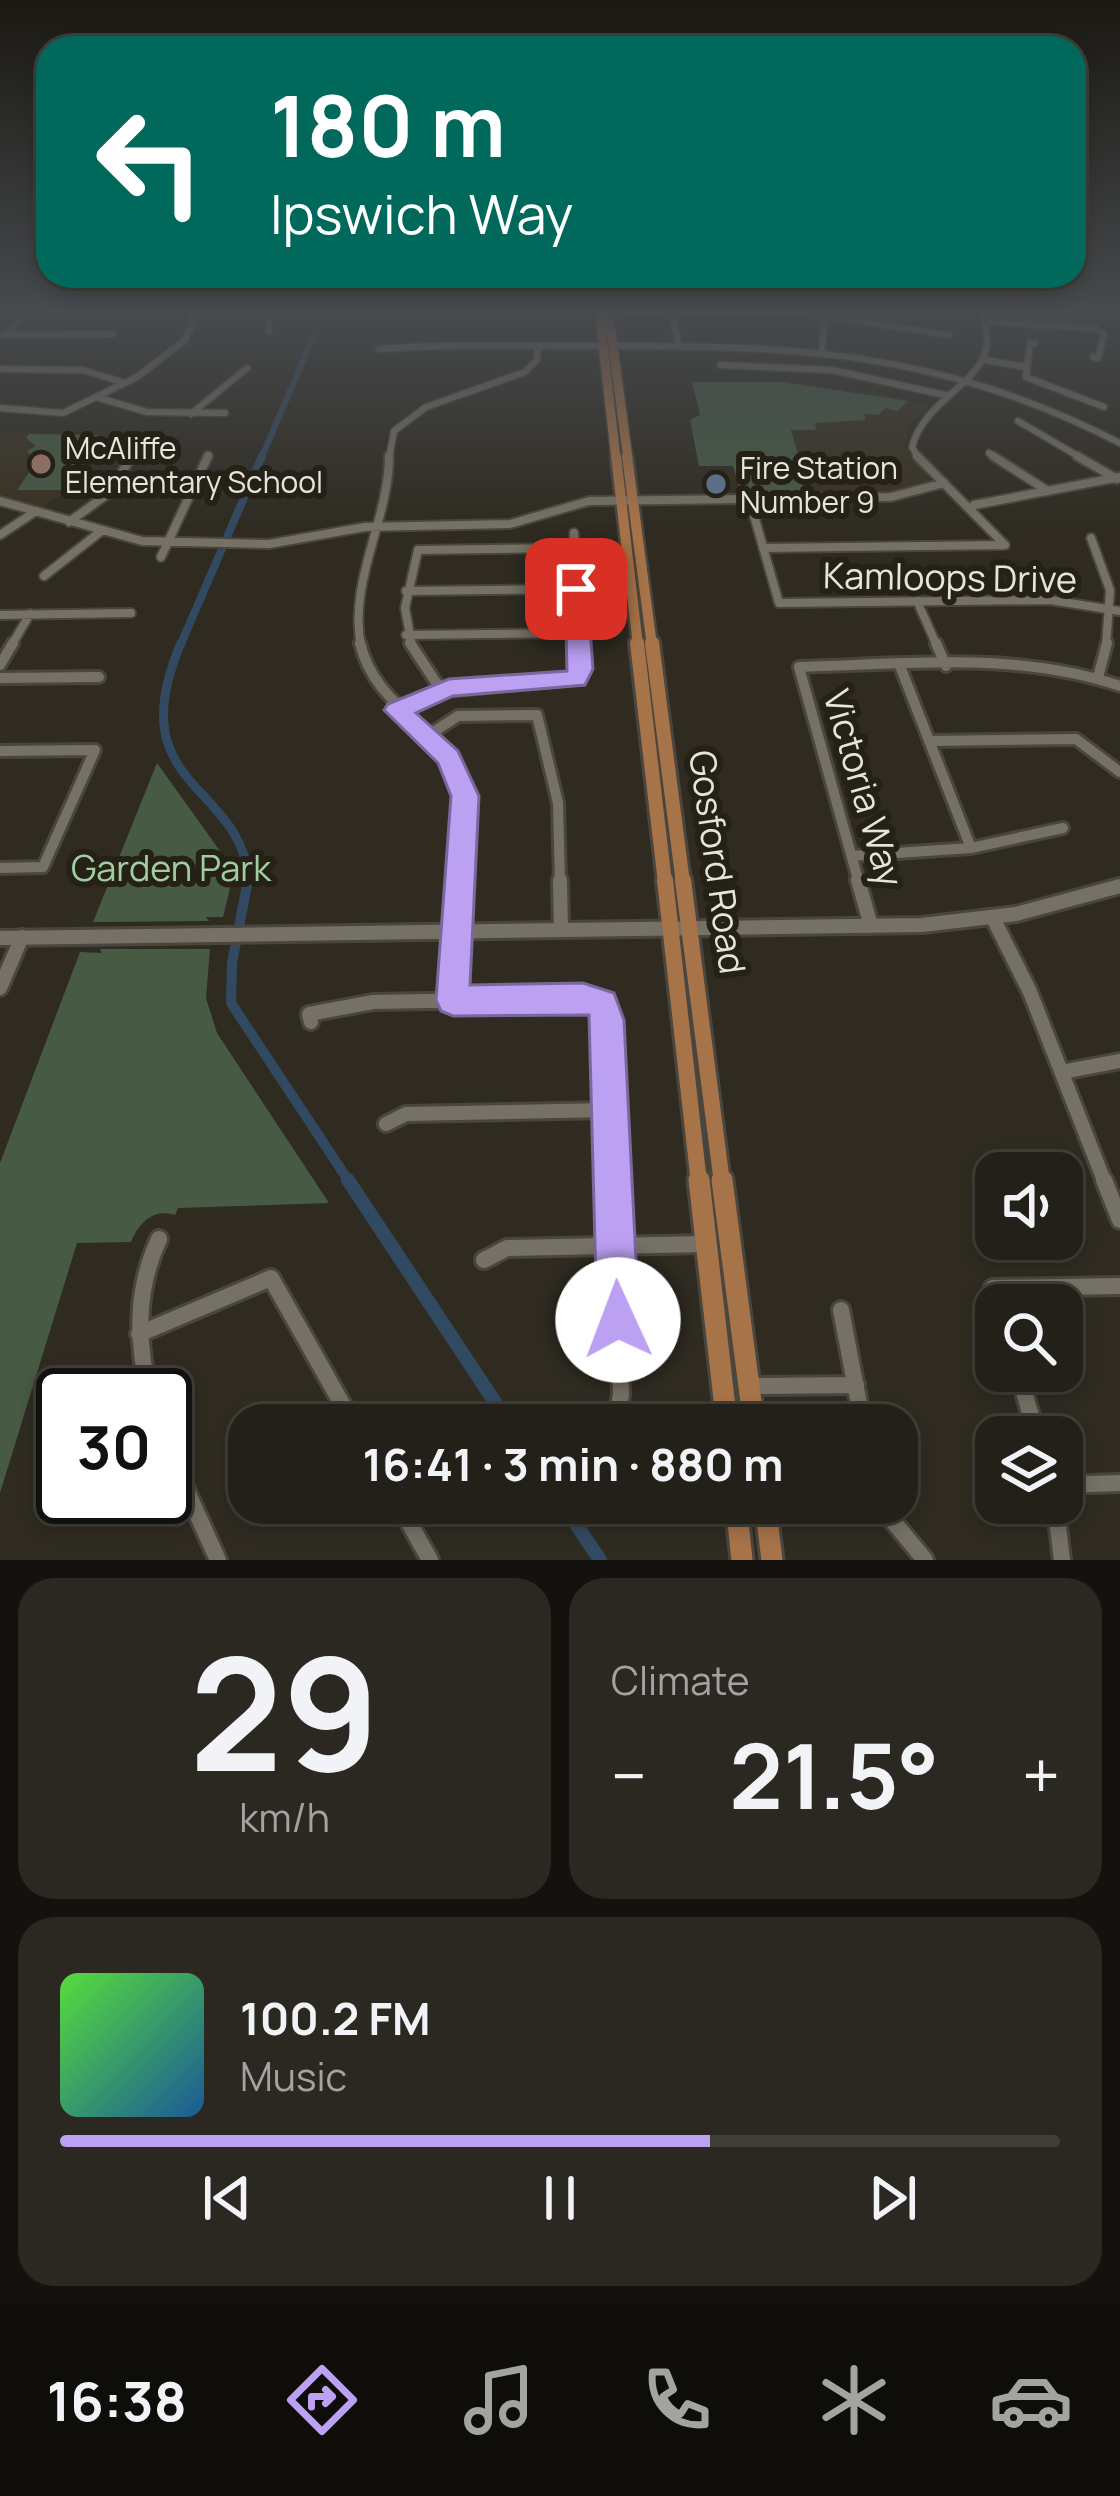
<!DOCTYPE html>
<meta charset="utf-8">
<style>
body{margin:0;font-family:Manrope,sans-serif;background:#2b2822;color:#f1f3f6;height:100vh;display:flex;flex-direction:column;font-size:45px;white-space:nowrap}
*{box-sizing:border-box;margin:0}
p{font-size:39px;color:#a3a3a2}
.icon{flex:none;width:66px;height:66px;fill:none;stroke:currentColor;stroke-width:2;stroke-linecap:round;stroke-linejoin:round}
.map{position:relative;height:1560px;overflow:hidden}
.drawer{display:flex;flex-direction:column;gap:18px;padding:18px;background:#13120e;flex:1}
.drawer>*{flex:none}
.hud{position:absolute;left:36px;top:36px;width:1050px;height:252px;border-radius:36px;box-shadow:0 6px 18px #0003,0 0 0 3px #403e38;background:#00695c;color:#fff;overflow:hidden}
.buttons{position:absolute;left:975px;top:1152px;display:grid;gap:24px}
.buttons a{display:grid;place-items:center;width:108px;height:108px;border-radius:24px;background:#232019;box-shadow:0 6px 18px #0003,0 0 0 3px #403e38;font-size:60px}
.speed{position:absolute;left:36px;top:1368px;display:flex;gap:24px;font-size:60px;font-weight:700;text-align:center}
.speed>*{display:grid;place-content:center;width:156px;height:156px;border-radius:50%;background:#232019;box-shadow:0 6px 18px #0003,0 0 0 3px #403e38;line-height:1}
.speed .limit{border:6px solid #111;border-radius:18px;background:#fff;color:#111}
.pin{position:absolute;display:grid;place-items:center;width:102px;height:102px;color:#fff;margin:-51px;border-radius:24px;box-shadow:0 6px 18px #0006}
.me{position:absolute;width:132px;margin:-66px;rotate:358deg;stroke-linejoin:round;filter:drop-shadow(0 0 9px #0008)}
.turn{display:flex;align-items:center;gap:42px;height:252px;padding:0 36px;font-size:54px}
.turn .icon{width:156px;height:156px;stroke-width:2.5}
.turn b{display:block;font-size:84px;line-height:102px}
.big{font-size:90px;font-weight:700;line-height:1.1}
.drawer .widget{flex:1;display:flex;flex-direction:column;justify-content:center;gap:18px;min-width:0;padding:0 42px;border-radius:36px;background:#2b2822}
.drawer .dial{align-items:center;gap:0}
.dial b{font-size:156px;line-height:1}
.song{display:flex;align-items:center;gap:36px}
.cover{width:144px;height:144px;border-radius:18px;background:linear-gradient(135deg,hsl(110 70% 55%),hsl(210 70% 35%))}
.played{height:12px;border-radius:6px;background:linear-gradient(90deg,#bca0f2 65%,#403e38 65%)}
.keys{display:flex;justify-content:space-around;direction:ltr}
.heat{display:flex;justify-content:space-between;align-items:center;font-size:66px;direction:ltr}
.drawer .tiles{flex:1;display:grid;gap:18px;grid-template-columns:1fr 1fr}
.widget:last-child{grid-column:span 2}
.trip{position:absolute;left:228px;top:1404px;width:690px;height:120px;border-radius:36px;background:#232019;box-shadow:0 6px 18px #0003,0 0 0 3px #403e38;font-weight:700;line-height:120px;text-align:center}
.tab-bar{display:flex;height:192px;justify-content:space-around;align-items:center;background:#0e0d0a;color:#a3a3a2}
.tab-bar .icon{width:84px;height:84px}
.tab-bar .current{color:#bca0f2}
.tab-bar b{font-size:54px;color:#f1f3f6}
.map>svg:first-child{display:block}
.built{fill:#383120}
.green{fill:#465a44}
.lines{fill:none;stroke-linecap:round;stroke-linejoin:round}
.canal-far4{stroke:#324a61;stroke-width:6}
.canal-far3{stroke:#324a61;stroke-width:8}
.canal-far2{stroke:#324a61;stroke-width:9}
.canal-far1{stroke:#324a61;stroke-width:10}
.canal{stroke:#324a61;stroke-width:14}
.minor-far4-casing{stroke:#4a463d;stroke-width:9}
.minor-far3-casing{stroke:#4a463d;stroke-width:12}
.minor-far2-casing{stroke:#4a463d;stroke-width:16}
.minor-far1-casing{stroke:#4a463d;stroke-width:20}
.minor-casing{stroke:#4a463d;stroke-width:22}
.major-far4-casing{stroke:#4a463d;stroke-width:12}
.major-far3-casing{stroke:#4a463d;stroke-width:15}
.major-far2-casing{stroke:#4a463d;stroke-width:20}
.major-far1-casing{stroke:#4a463d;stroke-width:22}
.major-casing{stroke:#4a463d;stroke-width:27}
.minor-far4{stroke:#767165;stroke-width:6}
.minor-far3{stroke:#767165;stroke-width:8}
.minor-far2{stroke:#767165;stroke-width:10}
.minor-far1{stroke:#767165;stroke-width:14}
.minor{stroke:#767165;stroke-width:16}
.major-far4{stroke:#a77349;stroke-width:9}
.major-far3{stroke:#a77349;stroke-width:10}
.major-far2{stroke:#a77349;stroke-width:14}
.major-far1{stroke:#a77349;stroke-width:16}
.major{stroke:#a77349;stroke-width:21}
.route{fill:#bca0f2;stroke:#7a689d;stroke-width:3}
.education-dot{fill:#8d6e63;stroke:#262117;stroke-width:4.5}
.service-dot{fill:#5c6f8a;stroke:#262117;stroke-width:4.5}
.labels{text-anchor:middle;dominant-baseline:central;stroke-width:12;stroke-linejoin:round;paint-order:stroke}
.far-poi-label{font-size:30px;fill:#e7e4dd;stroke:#262117;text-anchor:start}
.street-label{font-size:36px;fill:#e7e4dd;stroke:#262117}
.park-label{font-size:36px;fill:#a1cd9f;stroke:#262117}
</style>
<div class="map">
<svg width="1120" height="1560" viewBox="0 0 1120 1560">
<rect width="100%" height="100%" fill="#2f2b21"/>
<path class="built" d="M783,382L872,392L929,406L909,426L905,447L931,481L899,491L811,493L791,437Z
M0,432L102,434L63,494L43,507L0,495Z"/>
<path class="green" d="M692,382H783L908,401L897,411L886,408L878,415L864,414L866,420L815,423L816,430H790L788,421L810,493L741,494L733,466H699L690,420L700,415Z
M29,434L98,435L63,490H17L37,461L27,451L36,446L26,438Z
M157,763L230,865L231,884L223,917H206L209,921L93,922Z
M100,949H210L206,998L217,1033L329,1203L178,1208L175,1215C153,1208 139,1223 131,1242L77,1243L0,1493V1163L80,952L102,953Z"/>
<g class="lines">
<path class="canal-far4" d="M261,459L325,309"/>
<path class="canal-far3" d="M180,646L262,456"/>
<path class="canal-far2" d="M181,643C118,790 244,782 249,883"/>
<path class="canal-far1" d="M248,880L232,963L231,1003L350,1183"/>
<path class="canal" d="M348,1180L510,1425
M562,1503L600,1560"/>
<defs>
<path id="minor-far4" d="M269,309V332
M954,309L962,310
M627,311L806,313L949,335
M671,311L679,345
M989,322L1095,328L1104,334L1098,358L1093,357
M0,335L113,334
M6,335L30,309
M1035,343H1030L1026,377L1104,407
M379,349C449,344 519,346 589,346C791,345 936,349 1120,443
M822,349L825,315
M985,360L1025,367
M720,365L832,370L949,396
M0,369L83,370L125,383
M96,397L147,412L225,413
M0,408L63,413L137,377L185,340L192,324L189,309
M191,414L247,368
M1018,421L1083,459
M989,453L998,459
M389,459L394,431L426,407L525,372L537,360L538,346
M919,459L912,447C928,387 1012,380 980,309"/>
<path id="minor-far3" d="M917,456L1005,545
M993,456L1048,491
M1077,456L1117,479
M749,498L779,603L1050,600L1120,611
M0,501L142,541L269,544L365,527L510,524L589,501L891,497L944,483
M974,505L1120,477
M69,522L109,493L132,456
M574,533L580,646
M0,535L36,511
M1091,538L1110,590L1106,646
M763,548L1005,545
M161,557L208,456
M44,576L100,532
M406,591L576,589
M917,601L937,646
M0,615L131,613
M406,635L579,633
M11,646L30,614
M361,646C348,582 389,520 389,456
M412,646L405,608L418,550L574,548"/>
<path id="minor-far2" d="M360,643C376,710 440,723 460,779C472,812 467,850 465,883
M410,643L441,690
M936,643L946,666
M0,665L13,643
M900,666L971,848
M1098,677L1107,643
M0,678L99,677
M397,710L445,691L576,679L581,669L580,643
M427,736L458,716L537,715L558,803L560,883
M929,741L1076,739L1120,772
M0,751L95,750L43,867L0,868
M852,856L971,848L1063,828
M859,883L799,667C906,664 1017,651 1120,686"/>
<path id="minor-far1" d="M560,880L561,930
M858,880L871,926
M993,918L1030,992L1105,1183
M0,938L922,925L1016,914L1120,886
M0,988L22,937
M453,1000L465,880
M311,1022L309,1014L373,1002L582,998L602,1004L607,1020L613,1183
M1062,1072L1120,1061
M386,1124L406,1114L608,1110"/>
<path id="minor" d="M613,1180L621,1394L616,1425
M1104,1180L1120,1220
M484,1260L507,1248L707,1244
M998,1305L993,1288L1120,1286
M841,1310L863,1425
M139,1334L271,1278L354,1425
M1018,1371L1037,1437
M749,1386L856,1385
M149,1395C137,1340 135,1291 159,1239
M165,1443L218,1560
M1062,1485L1120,1483
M398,1503L430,1560
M878,1503L925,1560
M1055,1503L1062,1560"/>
<path id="major-far4" d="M599,309L616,459
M608,309L628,459"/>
<path id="major-far3" d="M616,456L638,646
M627,456L652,646"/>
<path id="major-far2" d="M637,643L665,883
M652,643L683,883"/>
<path id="major-far1" d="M665,880L699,1183
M683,880L722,1183"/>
<path id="major" d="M699,1180L727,1425
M722,1180L754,1425
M736,1503L742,1560
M765,1503L772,1560"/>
</defs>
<use href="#minor-far4" class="minor-far4-casing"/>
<use href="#minor-far3" class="minor-far3-casing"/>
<use href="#minor-far2" class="minor-far2-casing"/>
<use href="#minor-far1" class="minor-far1-casing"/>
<use href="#minor" class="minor-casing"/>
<use href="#major-far4" class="major-far4-casing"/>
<use href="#major-far3" class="major-far3-casing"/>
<use href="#major-far2" class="major-far2-casing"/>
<use href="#major-far1" class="major-far1-casing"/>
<use href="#major" class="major-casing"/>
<use href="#minor-far4" class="minor-far4"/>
<use href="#minor-far3" class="minor-far3"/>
<use href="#minor-far2" class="minor-far2"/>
<use href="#minor-far1" class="minor-far1"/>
<use href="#minor" class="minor"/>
<use href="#major-far4" class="major-far4"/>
<use href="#major-far3" class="major-far3"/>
<use href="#major-far2" class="major-far2"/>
<use href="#major-far1" class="major-far1"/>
<use href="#major" class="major"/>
</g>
<linearGradient id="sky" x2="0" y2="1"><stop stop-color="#1a1812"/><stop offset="0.59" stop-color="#474a4e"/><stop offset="1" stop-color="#474a4e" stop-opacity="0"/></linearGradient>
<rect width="1120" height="527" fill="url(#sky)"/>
<path class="route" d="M576,582L587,589L593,669L585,685L453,696L416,713L458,751L479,796L470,985L583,983L614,993L624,1020L639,1320L633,1335L618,1341L603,1335L597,1320L589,1015L453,1016L441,1011L436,1000L451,796L438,763L384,710L388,704L449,679L567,671L565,589Z"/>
<circle class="education-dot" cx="41" cy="464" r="12"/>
<circle class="service-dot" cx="716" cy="484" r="12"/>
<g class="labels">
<g class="far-poi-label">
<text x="65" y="447">McAliffe<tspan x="65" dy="34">Elementary School</tspan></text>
<text x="740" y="467">Fire Station<tspan x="740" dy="34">Number 9</tspan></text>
</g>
<g class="street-label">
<text transform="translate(950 577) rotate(1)">Kamloops Drive</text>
<text transform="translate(864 788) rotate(74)">Victoria Way</text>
<text transform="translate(718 862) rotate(82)">Gosford Road</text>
</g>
<g class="park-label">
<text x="171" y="867">Garden Park</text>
</g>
</g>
</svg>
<div class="buttons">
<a><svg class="icon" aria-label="sound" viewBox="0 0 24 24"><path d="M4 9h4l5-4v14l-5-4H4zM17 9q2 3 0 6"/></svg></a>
<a><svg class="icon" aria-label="search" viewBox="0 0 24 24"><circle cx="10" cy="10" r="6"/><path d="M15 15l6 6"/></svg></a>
<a><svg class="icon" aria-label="layers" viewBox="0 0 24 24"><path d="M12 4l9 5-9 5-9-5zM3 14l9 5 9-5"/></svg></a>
</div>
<div class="speed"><div class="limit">30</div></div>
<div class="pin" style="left:576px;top:589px;background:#d93025"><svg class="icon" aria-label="arrive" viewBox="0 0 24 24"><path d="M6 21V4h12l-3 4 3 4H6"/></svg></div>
<svg class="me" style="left:618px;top:1320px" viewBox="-20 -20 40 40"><circle r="19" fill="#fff"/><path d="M0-13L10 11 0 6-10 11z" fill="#bca0f2"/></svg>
<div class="trip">16:41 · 3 min · 880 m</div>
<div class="hud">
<div class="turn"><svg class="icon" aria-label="left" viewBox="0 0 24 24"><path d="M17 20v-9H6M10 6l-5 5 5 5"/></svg><div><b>180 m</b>Ipswich Way</div></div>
</div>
</div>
<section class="drawer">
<div class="tiles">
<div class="widget dial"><b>29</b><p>km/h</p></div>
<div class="widget"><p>Climate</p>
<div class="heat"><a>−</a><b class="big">21.5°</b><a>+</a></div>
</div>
<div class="widget">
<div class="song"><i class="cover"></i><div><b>100.2 FM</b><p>Music</p></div></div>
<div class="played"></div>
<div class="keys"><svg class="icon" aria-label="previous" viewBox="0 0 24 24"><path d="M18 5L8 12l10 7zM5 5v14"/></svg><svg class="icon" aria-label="pause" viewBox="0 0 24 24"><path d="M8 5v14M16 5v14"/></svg><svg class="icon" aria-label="next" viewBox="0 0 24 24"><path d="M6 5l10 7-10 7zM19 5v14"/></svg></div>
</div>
</div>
</section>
<nav class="tab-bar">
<b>16:38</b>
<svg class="icon current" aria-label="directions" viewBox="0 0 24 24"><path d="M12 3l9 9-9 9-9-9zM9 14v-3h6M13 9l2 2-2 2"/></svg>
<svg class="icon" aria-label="music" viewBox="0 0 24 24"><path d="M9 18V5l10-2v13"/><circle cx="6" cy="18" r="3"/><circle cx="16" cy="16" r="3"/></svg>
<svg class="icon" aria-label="phone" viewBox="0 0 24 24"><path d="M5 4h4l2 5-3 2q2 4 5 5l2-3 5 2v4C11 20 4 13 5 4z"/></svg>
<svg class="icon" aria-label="climate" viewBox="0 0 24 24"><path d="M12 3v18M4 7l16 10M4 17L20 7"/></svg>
<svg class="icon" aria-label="car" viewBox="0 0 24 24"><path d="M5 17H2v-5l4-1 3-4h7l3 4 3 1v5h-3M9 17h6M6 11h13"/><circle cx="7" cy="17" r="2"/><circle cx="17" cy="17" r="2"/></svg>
</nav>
